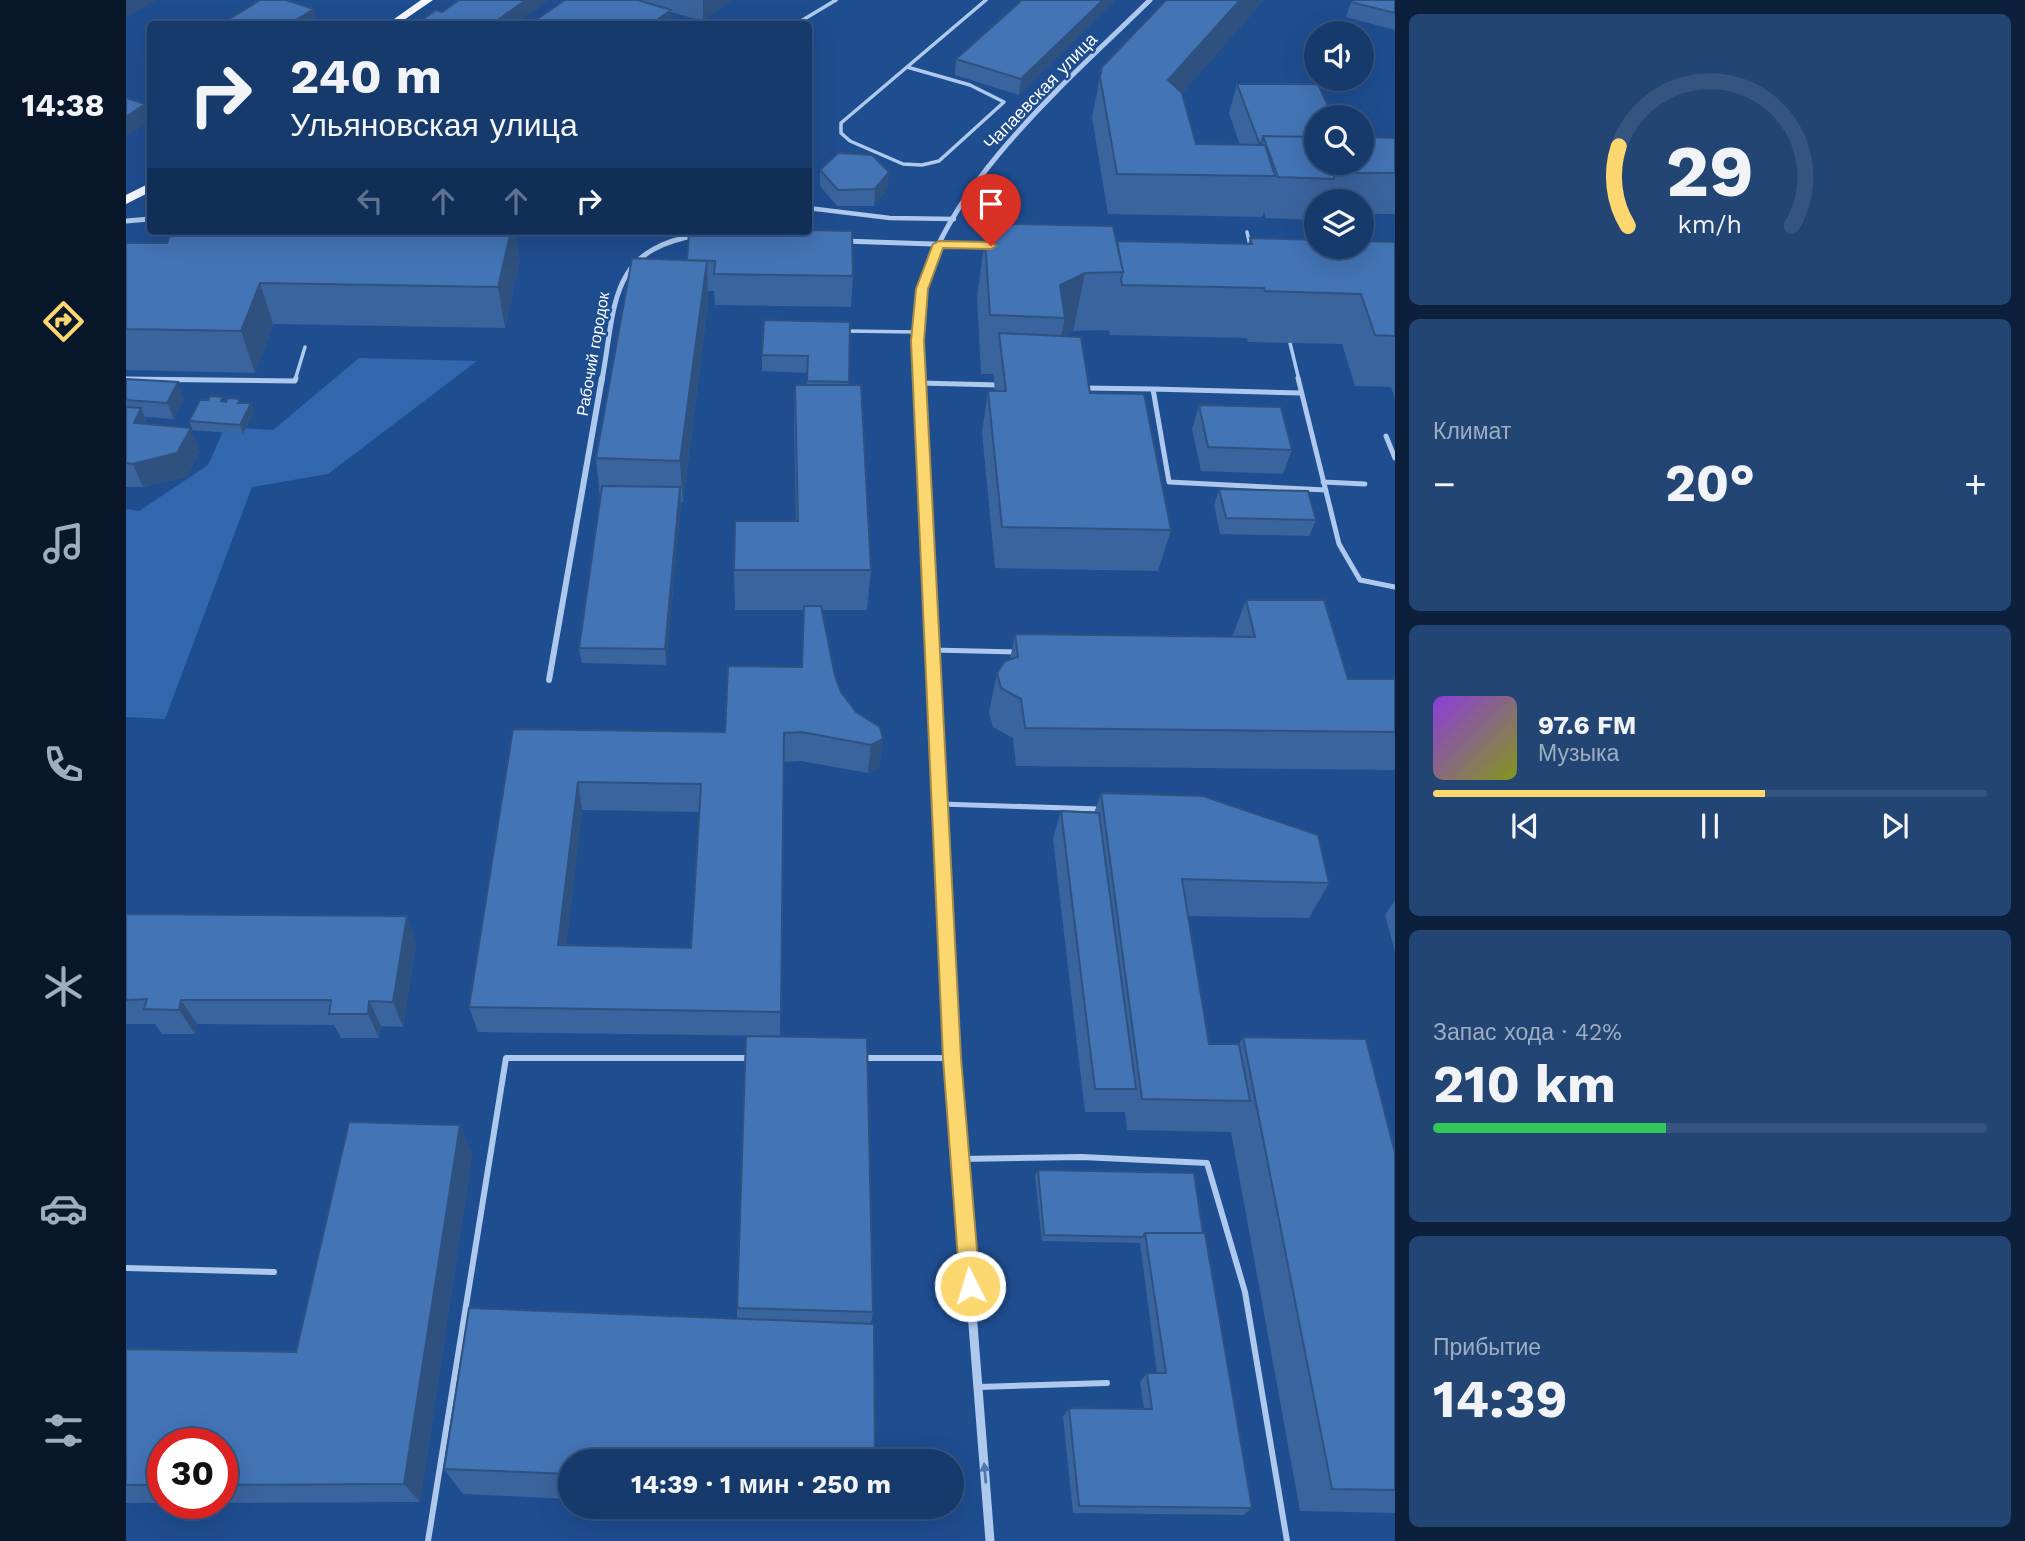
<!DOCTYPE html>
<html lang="ru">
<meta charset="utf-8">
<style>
body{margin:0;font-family:"Work Sans",sans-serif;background:#234574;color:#f1f3f6;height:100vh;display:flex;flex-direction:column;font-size:26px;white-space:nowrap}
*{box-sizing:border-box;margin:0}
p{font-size:23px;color:#9eadc2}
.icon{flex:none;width:38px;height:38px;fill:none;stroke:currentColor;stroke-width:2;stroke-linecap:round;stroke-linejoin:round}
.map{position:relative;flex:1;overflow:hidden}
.sheet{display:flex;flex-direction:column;gap:14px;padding:14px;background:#0c203b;width:630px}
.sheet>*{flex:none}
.banner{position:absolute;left:21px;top:21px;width:665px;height:214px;border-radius:7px;box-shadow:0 7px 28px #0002,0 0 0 2px #35547f;background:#163a6c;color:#f1f3f6;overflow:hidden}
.tools{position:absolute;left:1178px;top:21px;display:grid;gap:14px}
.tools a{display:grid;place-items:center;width:70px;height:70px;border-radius:50%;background:#163a6c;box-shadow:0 7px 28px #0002,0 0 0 2px #35547f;font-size:35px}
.speed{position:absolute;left:21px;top:1428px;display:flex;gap:14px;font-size:35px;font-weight:700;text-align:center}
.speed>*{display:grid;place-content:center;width:91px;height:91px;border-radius:50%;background:#163a6c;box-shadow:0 7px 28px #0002,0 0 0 2px #35547f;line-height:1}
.speed .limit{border:10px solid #d22;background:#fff;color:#111}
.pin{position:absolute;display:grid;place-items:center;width:60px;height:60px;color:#fff;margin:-72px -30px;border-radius:50% 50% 50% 0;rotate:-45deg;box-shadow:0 0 7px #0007}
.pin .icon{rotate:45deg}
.me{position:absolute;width:77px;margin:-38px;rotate:355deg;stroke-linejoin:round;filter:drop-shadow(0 0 5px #0008)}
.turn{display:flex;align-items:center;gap:24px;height:147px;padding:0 28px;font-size:32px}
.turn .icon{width:91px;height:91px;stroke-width:2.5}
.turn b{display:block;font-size:49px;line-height:60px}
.lanes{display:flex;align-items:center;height:66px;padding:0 28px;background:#0003;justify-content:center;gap:35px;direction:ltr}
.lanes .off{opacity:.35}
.big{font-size:52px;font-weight:700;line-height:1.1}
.sheet .card{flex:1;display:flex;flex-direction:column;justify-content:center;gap:10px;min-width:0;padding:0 24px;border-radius:10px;background:#234574}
.sheet .dial{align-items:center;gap:0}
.dial svg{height:182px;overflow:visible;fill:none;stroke:#35547f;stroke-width:7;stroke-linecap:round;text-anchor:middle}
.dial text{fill:#f1f3f6;stroke:none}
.song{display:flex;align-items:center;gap:21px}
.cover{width:84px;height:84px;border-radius:10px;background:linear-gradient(135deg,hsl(270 70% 55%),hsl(70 70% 35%))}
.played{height:7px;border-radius:4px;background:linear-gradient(90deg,#fcd66e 60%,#35547f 60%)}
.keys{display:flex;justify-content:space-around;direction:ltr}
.heat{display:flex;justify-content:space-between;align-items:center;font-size:38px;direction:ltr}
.charge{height:10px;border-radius:5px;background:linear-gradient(90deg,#34c759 42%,#35547f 0)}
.trip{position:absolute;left:432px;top:1449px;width:406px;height:70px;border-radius:35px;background:#163a6c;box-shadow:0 7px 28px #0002,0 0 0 2px #35547f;font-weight:700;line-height:70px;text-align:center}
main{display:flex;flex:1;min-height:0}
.tab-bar{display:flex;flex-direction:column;width:126px;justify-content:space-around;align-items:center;background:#09172b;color:#9eadc2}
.tab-bar .icon{width:49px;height:49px}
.tab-bar .selected{color:#fcd66e}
.tab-bar b{font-size:32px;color:#f1f3f6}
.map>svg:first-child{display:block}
.green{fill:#3266ae}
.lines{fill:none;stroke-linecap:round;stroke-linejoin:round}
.service-far2{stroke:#aec9ed;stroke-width:3.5}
.service-far1{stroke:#aec9ed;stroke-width:5}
.service{stroke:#aec9ed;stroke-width:6}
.pedestrian{stroke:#aec9ed;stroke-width:4.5}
.minor-far2{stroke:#aec9ed;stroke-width:5}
.minor-far1{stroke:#aec9ed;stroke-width:6}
.minor{stroke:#aec9ed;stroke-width:9}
.primary{fill:#f5f8ff;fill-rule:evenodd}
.wall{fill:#3a649d;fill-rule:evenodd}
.shaded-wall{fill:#2f517f}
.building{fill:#4374b6;stroke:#2f517f;stroke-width:2;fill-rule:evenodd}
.oneway{fill:#5078b1}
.route{fill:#fcd66e;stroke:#a48b48;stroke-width:2}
.labels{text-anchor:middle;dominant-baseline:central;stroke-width:5;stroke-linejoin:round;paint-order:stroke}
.far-street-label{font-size:16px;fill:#fff;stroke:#1e4d90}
.street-label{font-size:18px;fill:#fff;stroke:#1e4d90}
</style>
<main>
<nav class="tab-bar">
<b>14:38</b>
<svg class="icon selected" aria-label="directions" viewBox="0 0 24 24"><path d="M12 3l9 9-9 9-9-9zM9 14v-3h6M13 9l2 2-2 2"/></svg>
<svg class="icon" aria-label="music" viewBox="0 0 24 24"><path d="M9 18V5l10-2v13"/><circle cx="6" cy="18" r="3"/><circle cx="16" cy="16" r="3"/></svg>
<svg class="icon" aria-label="phone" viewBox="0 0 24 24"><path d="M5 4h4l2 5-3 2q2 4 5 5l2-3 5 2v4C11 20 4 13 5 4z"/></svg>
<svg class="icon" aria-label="climate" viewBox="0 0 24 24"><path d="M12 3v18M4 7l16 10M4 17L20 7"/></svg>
<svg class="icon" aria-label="car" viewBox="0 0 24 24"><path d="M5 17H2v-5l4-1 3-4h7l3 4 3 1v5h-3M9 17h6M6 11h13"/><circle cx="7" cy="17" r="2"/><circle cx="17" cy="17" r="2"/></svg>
<svg class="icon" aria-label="filters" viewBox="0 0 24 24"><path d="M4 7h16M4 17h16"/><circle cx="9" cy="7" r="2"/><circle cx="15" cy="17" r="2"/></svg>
</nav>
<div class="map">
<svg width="1269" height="1541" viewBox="0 0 1269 1541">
<rect width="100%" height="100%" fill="#1e4d90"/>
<path class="green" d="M233,358L351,361L202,474L126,487L39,719L0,717V509L13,511L82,465L99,427L147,430Z"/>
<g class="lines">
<path class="service-far2" d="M670,24L710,0
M781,67L844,85L878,102L813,161L796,165L777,164L724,141L715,133V123Z
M781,67L860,0
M1121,232L1124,246
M719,331L792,332
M1164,343L1173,380
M0,379L44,380
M169,380L179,347"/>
<path class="service-far1" d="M1172,378L1213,544L1234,580L1269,587
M0,379L169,381L170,378
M793,383L873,385
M957,388L1027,389
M1175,393L1027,389L1043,482L1200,490
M1260,436L1269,458
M1197,482L1239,484
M806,650L891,652
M814,804L974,809"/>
<path class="service" d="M737,1058H826
M834,1159L956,1157L1081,1163L1119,1292L1161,1541
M0,1268L148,1272
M852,1387L981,1383
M302,1541L380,1058H626"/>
<path class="pedestrian" d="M682,208L764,218L828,219"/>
<path class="minor-far2" d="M0,221L24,219
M717,241L866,246
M476,380C490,304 482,250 572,235
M793,380C791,350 789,319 796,289C823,181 947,76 1024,0"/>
<path class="minor-far1" d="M793,378L817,880
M423,680L476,378"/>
<path class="minor" d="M817,878L826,1058L864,1541"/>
<path class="primary" d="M295,0H307L272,24H261Z
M24,183V192L0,204V195Z"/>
</g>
<path class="wall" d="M439,0H605L577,21L545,12Z
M990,0L893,95L829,75L830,59Z
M1040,0H1138L1056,93L1070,144L1114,145L1103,113L1111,84L1190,163L1269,138V214H1236V201H1190V220L1140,218L1138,211L1136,217L982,214L966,117L976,67Z
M1269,0V30L1220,17L1225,2Z
M694,170L762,188L748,206H711L694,186Z
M563,231L727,276L725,307L589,305L588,291H582V302L557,502H555L540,665L456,663L453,648L474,498L470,458L561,260Z
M1124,238L1269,242V399L1265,387L1229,386L1216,344L1122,342L1121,338L984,335L983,330L947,331L938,336L964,393L1045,530L1032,571L869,568L856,432L862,391H869L867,374H855L851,297L859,239L1122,244Z
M0,243L394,260L379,328L147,324L129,373L0,370Z
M724,322L723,385L745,570L741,610H696L709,676L715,692L730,712L757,739L753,768L742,773L675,761L658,762L654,1036L352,1032L343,1007L387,729L599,732L676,667L678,610H609L608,570L670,521L668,426L669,385H681V373L636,371V355ZM456,810L573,812L565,948L440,945Z
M0,379L58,398L48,419L19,417L21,424L74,452L61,477L17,487H0Z
M99,402L125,403L128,412L117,434L66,430L63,421Z
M1073,405L1166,450L1157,474L1075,471L1066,429Z
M1093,489L1190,520L1183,536L1094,534L1088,505Z
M1120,600L1222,679H1269V770L890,766L887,738L867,727L863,712L871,673L884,659L889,634L1106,637Z
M975,793L1203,883L1183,918L1062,916L1083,1044H1113L1117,1037L1269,1153V1513L1174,1511L1105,1132L1001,1130L999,1112H959L927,839L935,811L968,813Z
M1269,900V952L1259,915Z
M0,914L281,916L290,943L277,1027L255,1026L253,1038H215L208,1025L71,1024L69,1034H36L29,1024H0Z
M334,1125L346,1155L294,1502L96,1503V1444H37V1503H0V1349L170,1352Z
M912,1170L1077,1233L1126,1508L1117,1515L947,1513L937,1417L943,1408L1018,1409L1014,1382L1021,1373H1031L1014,1243L916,1241L909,1176Z
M611,1308L747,1312L745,1324L444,1461V1499L337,1494L318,1469L611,1319Z
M634,1507H743L742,1511Z"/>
<path class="shaded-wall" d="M0,0H31L0,17Z
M400,0H423L390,24H366Z
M577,0H605L577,21Z
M977,0H990L893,95L895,79Z
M1114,0H1138L1033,120L1042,80Z
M188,9L192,24H163Z
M545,10V24H525Z
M19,104L24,121L0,137V117Z
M763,172L762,188L748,206L749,189Z
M385,231H390L394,260L379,328L372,287Z
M581,261L582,302L557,502L554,461Z
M959,273L947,331L935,337L939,318L934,285Z
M134,283L147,324L129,373L115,331Z
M52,382L58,398L48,419L41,403Z
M125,403L128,412L117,434L114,425Z
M15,408L25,432L8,423Z
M65,428L74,452L61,477L17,487L7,464Z
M554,487L555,504L540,665L539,649Z
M757,739L753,768L742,773L745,745Z
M452,782L456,810L437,971L432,945Z
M281,916L290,943L277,1027L267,1002Z
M55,1000L71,1024L69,1034L53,1010Z
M243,1001L255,1026L253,1038L242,1014Z
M334,1125L346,1155L294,1502L278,1484Z"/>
<path class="building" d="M134,0H160L188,9L163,24H95Z
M333,0H400L366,24H290L310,10L316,12Z
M439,0H512L545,10L525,24H404Z
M896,0H977L895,79L830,59Z
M1040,0H1114L1042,80L1056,93L1070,144L1139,145L1149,176L991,174L974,77L976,67Z
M1227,0H1269V13L1225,2Z
M1111,84H1192L1207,117H1190V137L1137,136L1135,145H1134Z
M0,98L19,104L0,117Z
M1137,136L1190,137V163H1236V137L1269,138V173H1209L1208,179L1152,177Z
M712,153L746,155L763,172L749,189L712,190L694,170Z
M889,224L987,226L997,272L959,273L934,285L939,318L864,315L859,239L869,228Z
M682,230L726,231L727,276L588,274L589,261L561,260L563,231H682Z
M46,231H385L372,287L134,283L115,331L0,329V243H41Z
M1124,238L1190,240V247H1236V241L1269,242V336L1249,335L1235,294L1139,291L1138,288L996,285L995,279L997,272L991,241L1126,244Z
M506,258L581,261L554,461L470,458Z
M638,320L724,322L723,382L681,381L682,356L636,355Z
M873,333L955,337L964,393L1018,394L1045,530L876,527L862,391H880Z
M0,379L52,382L41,403L0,400Z
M669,385H735L745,570H608L609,521H672Z
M84,396L97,397L95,401L100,402L102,398L114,399L112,403H125L114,425L63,421L74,400H82Z
M1073,405L1155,407L1166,450L1082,447Z
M0,407L15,408L8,423L65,428L51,453L7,464L0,463Z
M476,486L554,487L539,649L453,648Z
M1093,489L1182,491L1190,520L1100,518Z
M1120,600H1198L1222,679H1269V732L899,728L895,699L875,688L871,673L879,661L892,657L889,634L1129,637Z
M678,606H695L709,676L715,692L730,712L754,727L757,739L745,745L676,732L658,733L655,1012L343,1007L387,729L599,732L602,666L676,667ZM452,782L575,784L565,948L432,945Z
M975,793L1077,796L1192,835L1203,883L1056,879L1083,1044H1113L1124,1101L1016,1099Z
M935,811L973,813L1010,1089H969Z
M0,914L281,916L267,1002L243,1001L242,1014H203L205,1000H55L53,1010L18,1009L21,999L0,1000Z
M620,1036L741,1038L747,1312L611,1308Z
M1117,1037L1240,1039L1269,1153V1490L1206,1489Z
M223,1122L334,1125L278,1484L96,1485V1444H37V1485H0V1349L170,1352Z
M912,1170L1068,1173L1077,1233H1019L1017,1237L918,1235Z
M1019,1233H1079L1126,1508L953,1506L943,1408L1026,1409L1021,1373H1040Z
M343,1308L748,1324L749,1461H444V1474L318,1469Z"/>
<defs><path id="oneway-solid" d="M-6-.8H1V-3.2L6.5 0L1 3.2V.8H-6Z" transform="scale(1.75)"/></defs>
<use class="oneway" href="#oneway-solid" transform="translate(859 1473) rotate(-95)"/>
<path class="route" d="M813,241L865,242L870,246L865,249L817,248L802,289L798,341L835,1058L854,1286L851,1293L844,1296L837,1293L834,1286L817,1058L785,341L790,289L807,244Z"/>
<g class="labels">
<g class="far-street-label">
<text transform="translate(467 354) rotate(-80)">Рабочий городок</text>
</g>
<g class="street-label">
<text transform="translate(914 91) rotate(-46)">Чапаевская улица</text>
</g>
</g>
</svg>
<div class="tools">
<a><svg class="icon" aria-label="sound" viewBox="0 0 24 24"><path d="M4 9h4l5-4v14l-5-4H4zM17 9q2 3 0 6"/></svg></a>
<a><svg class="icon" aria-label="search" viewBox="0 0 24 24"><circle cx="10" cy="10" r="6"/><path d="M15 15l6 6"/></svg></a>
<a><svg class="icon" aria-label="layers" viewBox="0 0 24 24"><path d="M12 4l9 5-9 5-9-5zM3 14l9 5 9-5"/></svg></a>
</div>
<div class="speed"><div class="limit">30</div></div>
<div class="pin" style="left:865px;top:246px;background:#d93025"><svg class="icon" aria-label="arrive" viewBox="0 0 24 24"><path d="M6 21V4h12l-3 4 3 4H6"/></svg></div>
<svg class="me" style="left:844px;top:1286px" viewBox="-20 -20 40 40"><circle r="17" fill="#fcd66e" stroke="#fff" stroke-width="3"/><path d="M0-11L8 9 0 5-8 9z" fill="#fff"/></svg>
<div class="trip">14:39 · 1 мин · 250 m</div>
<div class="banner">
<div class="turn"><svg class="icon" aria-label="right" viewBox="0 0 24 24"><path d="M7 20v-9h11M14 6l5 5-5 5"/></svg><div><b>240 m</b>Ульяновская улица</div></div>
<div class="lanes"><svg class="icon off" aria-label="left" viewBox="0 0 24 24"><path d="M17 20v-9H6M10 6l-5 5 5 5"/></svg><svg class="icon off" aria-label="ahead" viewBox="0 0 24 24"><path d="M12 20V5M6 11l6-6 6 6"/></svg><svg class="icon off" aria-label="ahead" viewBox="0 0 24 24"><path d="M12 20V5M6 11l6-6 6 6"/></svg><svg class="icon" aria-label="right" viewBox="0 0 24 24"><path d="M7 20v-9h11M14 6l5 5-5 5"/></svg></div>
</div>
</div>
<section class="sheet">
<div class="card dial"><svg viewBox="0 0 100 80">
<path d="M14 69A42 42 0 1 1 86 69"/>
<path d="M14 69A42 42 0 0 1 10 34" stroke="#fcd66e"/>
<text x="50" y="56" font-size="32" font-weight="700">29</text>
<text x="50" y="72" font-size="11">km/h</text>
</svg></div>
<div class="card"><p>Климат</p>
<div class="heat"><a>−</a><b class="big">20°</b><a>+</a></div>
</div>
<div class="card">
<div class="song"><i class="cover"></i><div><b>97.6 FM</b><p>Музыка</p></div></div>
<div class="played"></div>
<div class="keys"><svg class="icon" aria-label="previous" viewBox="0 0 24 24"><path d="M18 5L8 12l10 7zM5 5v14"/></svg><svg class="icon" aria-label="pause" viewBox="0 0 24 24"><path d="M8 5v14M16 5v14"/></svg><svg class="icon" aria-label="next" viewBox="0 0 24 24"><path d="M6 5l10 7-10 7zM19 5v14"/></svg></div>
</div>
<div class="card"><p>Запас хода · 42%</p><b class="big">210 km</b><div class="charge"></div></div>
<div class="card"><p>Прибытие</p><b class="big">14:39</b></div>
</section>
</main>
